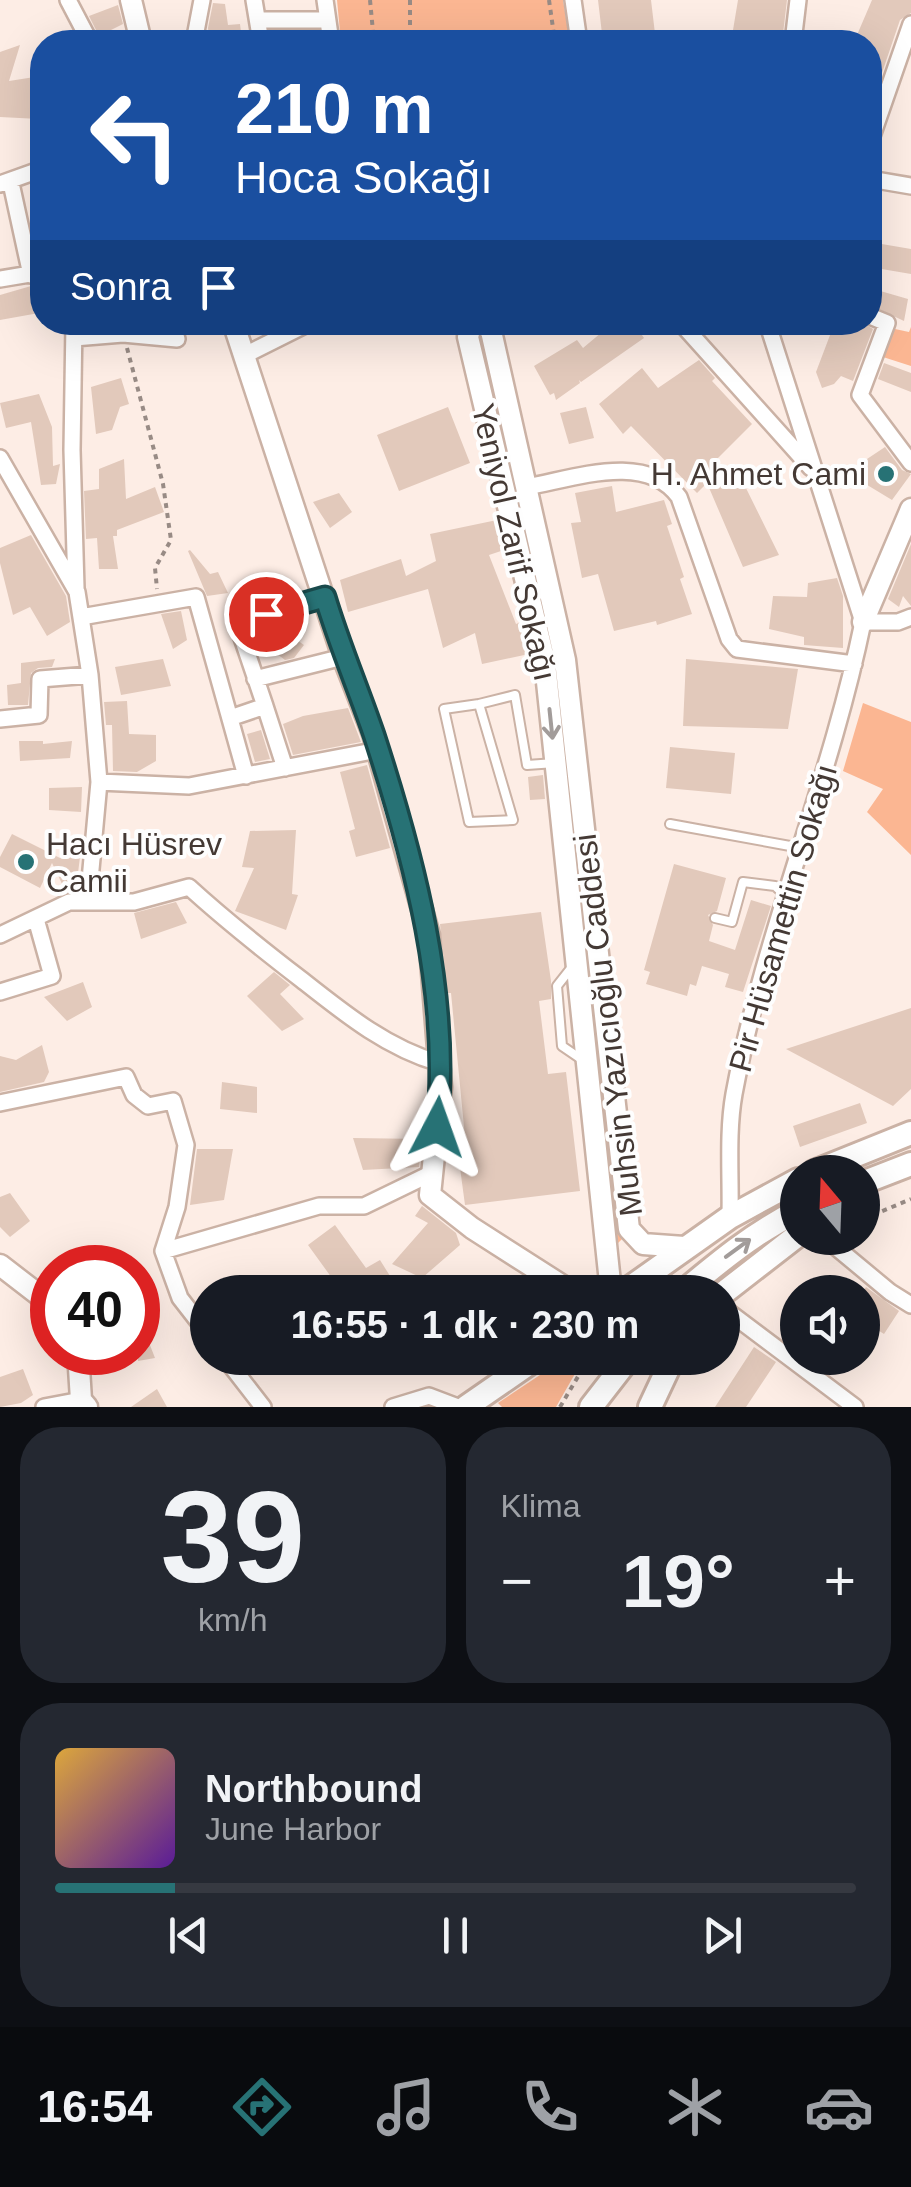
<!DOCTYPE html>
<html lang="tr">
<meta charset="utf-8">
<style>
body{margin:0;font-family:Arial,sans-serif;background:#242831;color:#f1f3f6;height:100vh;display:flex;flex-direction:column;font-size:38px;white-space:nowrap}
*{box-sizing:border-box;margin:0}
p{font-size:32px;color:#9ea1a6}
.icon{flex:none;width:55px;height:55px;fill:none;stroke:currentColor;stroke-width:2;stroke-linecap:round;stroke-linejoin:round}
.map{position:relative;height:1407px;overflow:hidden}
.side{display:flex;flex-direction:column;gap:20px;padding:20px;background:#0d0f14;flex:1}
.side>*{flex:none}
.top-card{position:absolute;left:30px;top:30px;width:852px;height:305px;border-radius:40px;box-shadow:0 10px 40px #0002;background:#1a4fa0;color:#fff;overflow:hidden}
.needle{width:65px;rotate:341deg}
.buttons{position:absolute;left:780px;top:1155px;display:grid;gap:20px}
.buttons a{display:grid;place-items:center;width:100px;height:100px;border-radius:50%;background:#171b24;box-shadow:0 10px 40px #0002;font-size:50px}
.speed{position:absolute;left:30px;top:1245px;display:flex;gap:20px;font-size:50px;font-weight:700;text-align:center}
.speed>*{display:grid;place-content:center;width:130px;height:130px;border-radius:50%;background:#171b24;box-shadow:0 10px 40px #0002;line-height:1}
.speed .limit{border:15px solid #d22;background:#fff;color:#111}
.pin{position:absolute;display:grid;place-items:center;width:85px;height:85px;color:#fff;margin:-42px;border:5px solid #fff;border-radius:50%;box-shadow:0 2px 10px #0007}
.me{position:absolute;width:110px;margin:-55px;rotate:4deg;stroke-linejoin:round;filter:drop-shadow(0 0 8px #0008)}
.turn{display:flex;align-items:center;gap:35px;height:210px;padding:0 40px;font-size:45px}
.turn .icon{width:130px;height:130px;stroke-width:2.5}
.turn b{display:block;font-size:70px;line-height:85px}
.then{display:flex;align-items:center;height:95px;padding:0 40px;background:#0003;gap:20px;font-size:38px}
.big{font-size:75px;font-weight:800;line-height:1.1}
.side .widget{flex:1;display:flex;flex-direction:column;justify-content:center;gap:15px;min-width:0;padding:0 35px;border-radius:40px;background:#242831}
.side .dial{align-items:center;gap:0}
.dial b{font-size:130px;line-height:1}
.song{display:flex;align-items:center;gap:30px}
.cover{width:120px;height:120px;border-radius:15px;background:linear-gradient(135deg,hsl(40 70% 55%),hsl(270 70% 35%))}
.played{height:10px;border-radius:5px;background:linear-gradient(90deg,#277275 15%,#363941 15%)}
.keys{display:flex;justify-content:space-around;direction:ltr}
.heat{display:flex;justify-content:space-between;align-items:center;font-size:55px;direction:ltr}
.side .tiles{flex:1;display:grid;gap:20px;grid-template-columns:1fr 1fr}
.widget:last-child{grid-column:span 2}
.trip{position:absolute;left:190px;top:1275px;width:550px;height:100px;border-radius:50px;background:#171b24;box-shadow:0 10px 40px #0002;font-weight:800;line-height:100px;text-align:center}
.menu{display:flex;height:160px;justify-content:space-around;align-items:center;background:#090b0e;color:#9ea1a6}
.menu .icon{width:70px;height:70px}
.menu .on{color:#277275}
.menu b{font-size:45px;color:#f1f3f6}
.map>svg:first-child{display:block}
.green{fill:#fbb692}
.building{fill:#e2c9bb}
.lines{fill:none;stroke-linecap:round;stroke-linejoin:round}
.lane-casing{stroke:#cbb2a5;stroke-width:12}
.street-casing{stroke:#cbb2a5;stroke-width:20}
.secondary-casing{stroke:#cbb2a5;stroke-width:25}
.primary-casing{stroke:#cbb2a5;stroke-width:28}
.path{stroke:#988b85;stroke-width:4;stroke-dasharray:5 5;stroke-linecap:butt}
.lane{stroke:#fff;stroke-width:8}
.street{stroke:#fff;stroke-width:15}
.secondary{stroke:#fff;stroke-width:20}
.primary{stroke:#fff;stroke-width:22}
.oneway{stroke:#a29c9a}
.route-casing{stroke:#194a4c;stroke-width:25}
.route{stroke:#277275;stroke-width:18}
.poi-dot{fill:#277275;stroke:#fefefe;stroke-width:4}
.labels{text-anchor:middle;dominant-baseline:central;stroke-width:8;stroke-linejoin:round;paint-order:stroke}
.poi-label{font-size:32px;fill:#443934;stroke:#fefefe;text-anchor:end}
.street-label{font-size:32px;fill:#443934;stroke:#fefefe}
</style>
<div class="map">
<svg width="911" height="1407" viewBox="0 0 911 1407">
<rect width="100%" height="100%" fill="#fdede5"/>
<path class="green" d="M337,0H563L570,42H341Z
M911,327V366L883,357L895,329L909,332Z
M863,703L911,722V855L867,812L883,789L843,771Z
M600,1079L606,1082L623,1238L618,1243L614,1240L596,1081Z
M579,1358H584L556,1407H502L498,1403L549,1369L555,1375Z"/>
<path class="building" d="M598,0H651L656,42H603Z
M738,0H787L782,42H731Z
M872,0H911V13L900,20L870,108V42H854Z
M213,3L225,4L228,25L240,24L242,40L210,42L208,28Z
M118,5L123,24L99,36L89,16Z
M20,45L9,81L41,76L39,119L0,117V52Z
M870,242L911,249V274L870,267Z
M38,284L39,313L0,320V295Z
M870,288L908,299L904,321L870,305Z
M614,322H633L644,338L581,382L579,380L580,383L556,400L554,393L550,395L534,366L577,340L583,348Z
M835,322H861L873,329L853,381L841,376L834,384L822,388L816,372Z
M699,360L715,378L712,381L752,424L713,463L734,484L742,480L779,555L743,567L707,483L697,493L631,426L623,434L599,404L642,368L658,388Z
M884,363L911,373V392L878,379Z
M121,378L129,404L120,407L112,430L96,434L91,387Z
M39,394L52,427L53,466L60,464L56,484L41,485L31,422L6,428L0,403Z
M448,407L470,463L399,491L377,435Z
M586,407L594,438L569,444L560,413Z
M885,447L902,470L911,474L892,500L859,480L867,459Z
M124,459L126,499L155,487L164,512L117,530V536H113L118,569H99L97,538L86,539L84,491L99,489V469Z
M612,486L616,512L664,500L672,524L667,526L684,577L680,579L692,614L657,625L656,621L614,631L598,574L582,578L571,523L581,522L575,493Z
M339,493L352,512L330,528L313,502Z
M497,520L504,550L489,555L516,624L521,622L529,654L482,664L475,633L443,648L428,589L348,612L340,580L401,559L406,576L436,561L430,534Z
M31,535L66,596L70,622L47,636L30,607L13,615L0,563V548Z
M911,544V606L903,596L899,607L888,599Z
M190,550L210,574L218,572L228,593L207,596L188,551Z
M837,578L843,596V648L804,645V637L769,629L773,596L807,597L808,583Z
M181,611L187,640L173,649L161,614Z
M281,629L304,645L294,658L285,660L268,647Z
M55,659L52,667L38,668L31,673L28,705H8L7,685L21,683V663Z
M163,659L171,686L121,695L115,667Z
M686,659L798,669L788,729L683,726Z
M127,701L129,734L156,735V761L137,772L113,771L112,725H106L104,702Z
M348,708L361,742L293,755L283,724L303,716Z
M261,730L270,759L255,762L247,734Z
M19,741H43V744L72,741L70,758L20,761Z
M670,747L735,753L731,794L666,788Z
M367,765L390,848L356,857L349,831L355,829L340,772Z
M543,775L545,799L530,800L528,777Z
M82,787L81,812L49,810V788Z
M296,830L292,894L298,895L286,930L235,911L254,868L242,867L250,831Z
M12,834L60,858L63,844L82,841L76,889L64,888L52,863L40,888L0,867V857Z
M674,864L726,878L717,911L708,915L713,925L709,941L735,950L751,900L771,906L743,992L725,987L729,974L702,966L696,986L690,984L687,996L646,984L650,972L644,970Z
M176,902L187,923L141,939L134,913Z
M541,912L551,981V999L539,1001L548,1074L566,1072L580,1191L465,1205L456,1138L465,1137L451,993H447L440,924Z
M274,972L290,985L280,994L304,1019L282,1031L247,996Z
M83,982L92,1007L67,1021L44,997Z
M911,1008V1089L893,1106L786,1049Z
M42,1045L49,1072L44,1082L0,1092V1056L16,1060Z
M222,1082L257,1087V1113L220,1109Z
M860,1103L867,1123L800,1147L793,1126Z
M353,1138L422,1139L419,1167L363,1170Z
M197,1149H233L224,1200L190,1205Z
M10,1193L30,1221L10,1237L0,1227V1197Z
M422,1206L456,1233L460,1245L422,1278L392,1264L428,1223L415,1216Z
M335,1225L366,1268L380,1260L400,1292H342L308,1245Z
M866,1287L899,1311L884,1334L862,1320V1293Z
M138,1317H139L155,1358L138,1361Z
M754,1347L776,1362L746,1407H715Z
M23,1369L33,1395L21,1403L0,1407V1377Z
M157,1389L167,1407H131Z"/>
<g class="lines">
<defs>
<path id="lane" d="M479,704L444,709L469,822L513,820L479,704L515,695L527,765L555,763
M670,824L801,848
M715,918L732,922L743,882L775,886L785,895
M572,967L557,986L562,1046L584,1061"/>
<path id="street" d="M68,0L90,42
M254,0L261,42
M325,0L331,42
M573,0L579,42
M258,20H327
M194,42L202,0
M793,42L798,0
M870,142L911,24
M870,179L911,186
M11,183L31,275
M0,184L42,169
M0,279L42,272
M870,316L887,323L860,395L911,463
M74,322L72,450L76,588
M680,322L811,468
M767,322L863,622
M74,338L123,334L177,339L172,322
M243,356L311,322
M0,458L77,592L90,675L99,782L88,902
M526,487C573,479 646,451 679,497L729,639L737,649L854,664
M81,617L196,597L246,776
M863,622H898L911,617
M255,679L343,657
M265,706L285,768
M230,718L265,706L237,623L325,597
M0,719L39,715L40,679L90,675
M99,782L189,786L378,750
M0,935L69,902H134L189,887C225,920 263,950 302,980C345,1014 387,1048 439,1063
M0,992L52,976L36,919
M0,1103L126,1077L134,1095L148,1106L173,1101L186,1145L177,1207L163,1251L180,1298L208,1334
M730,1217C731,1177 727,1133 734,1094C764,933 830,782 863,622
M825,1238L890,1292L911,1305
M163,1251L319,1206H364L432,1173
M722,1307L855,1407
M225,1358L263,1407
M44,1407L81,1400
M393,1407L429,1396L458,1407"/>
<path id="secondary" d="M131,0L141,42
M233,322L343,657L373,734L429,935L441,1087L430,1195L472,1228L572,1292
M472,322L468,337L545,663L611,1292
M483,322L491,331L565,660L629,1229L643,1244L684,1247
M863,622L911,509
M0,1265L52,1305
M78,1352L81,1400L87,1407"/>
<path id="primary" d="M814,1172L911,1133
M862,1183L911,1164
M624,1292L730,1217L798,1180
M683,1292C719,1262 755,1232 798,1211
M722,1294L798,1235
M466,1407L537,1358
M591,1407L629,1358
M650,1407L673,1358"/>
</defs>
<use href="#lane" class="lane-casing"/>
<use href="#street" class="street-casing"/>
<use href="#secondary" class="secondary-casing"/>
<use href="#primary" class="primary-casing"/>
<path class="path" d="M370,0L374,42
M410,0V42
M549,0L555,42
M127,348L163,484L171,540L155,568L157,589
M873,1215L911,1199
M560,1407L589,1358"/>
<use href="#lane" class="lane"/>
<use href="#street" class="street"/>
<use href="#secondary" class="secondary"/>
<use href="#primary" class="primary"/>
</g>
<defs><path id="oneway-shaft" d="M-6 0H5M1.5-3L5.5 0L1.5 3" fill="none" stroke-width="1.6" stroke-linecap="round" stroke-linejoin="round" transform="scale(2.5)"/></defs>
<g class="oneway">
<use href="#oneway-shaft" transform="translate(551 724) rotate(84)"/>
<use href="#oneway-shaft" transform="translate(738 1248) rotate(-36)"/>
</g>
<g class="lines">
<defs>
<path id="route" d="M266,614L325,597C339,644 358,688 374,735C414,858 451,997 437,1127"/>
</defs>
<use href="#route" class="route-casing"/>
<use href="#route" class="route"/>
</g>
<g class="poi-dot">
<circle cx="886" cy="474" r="10"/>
<circle cx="26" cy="862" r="10"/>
</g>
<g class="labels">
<g class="poi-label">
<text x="866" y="474">H. Ahmet Cami</text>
<text x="46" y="844" text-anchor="start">Hacı Hüsrev<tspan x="46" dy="37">Camii</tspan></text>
</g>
<g class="street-label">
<text transform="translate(514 542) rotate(77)">Yeniyol Zarif Sokağı</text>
<text transform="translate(783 918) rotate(-74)">Pir Hüsamettin Sokağı</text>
<text transform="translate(608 1025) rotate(-97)">Muhsin Yazıcıoğlu Caddesi</text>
</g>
</g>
</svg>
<div class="buttons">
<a><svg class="needle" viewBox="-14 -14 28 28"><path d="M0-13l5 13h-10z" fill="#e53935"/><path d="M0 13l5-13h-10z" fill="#9ea1a6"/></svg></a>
<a><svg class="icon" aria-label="sound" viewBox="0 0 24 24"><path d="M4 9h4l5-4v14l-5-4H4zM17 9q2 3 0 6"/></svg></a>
</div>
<div class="speed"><div class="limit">40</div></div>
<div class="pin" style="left:266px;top:614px;background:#d93025"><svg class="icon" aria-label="arrive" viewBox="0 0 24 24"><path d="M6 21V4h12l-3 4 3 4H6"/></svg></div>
<svg class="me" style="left:437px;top:1127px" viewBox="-20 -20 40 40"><path d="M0-17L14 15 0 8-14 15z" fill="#277275" stroke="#fff" stroke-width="4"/></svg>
<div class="trip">16:55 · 1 dk · 230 m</div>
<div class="top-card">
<div class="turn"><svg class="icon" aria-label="left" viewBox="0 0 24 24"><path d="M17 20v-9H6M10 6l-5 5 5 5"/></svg><div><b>210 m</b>Hoca Sokağı</div></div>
<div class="then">Sonra<svg class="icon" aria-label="arrive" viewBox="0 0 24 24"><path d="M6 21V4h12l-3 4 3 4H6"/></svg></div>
</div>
</div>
<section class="side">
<div class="tiles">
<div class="widget dial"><b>39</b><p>km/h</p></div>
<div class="widget"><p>Klima</p>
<div class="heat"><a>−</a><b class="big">19°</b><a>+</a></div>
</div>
<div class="widget">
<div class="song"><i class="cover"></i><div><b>Northbound</b><p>June Harbor</p></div></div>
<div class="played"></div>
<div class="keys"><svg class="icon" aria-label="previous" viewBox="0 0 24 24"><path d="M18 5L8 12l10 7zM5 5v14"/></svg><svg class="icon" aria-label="pause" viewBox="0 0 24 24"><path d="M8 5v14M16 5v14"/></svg><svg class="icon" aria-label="next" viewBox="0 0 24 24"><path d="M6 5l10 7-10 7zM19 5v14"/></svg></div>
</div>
</div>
</section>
<nav class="menu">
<b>16:54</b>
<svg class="icon on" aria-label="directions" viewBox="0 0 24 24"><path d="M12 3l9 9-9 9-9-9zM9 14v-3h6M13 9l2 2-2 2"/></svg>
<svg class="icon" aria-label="music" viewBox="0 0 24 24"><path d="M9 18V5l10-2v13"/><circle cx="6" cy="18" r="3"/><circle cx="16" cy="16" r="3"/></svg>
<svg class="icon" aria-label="phone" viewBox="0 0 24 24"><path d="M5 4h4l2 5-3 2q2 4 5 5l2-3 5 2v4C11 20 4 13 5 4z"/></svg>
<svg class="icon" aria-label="climate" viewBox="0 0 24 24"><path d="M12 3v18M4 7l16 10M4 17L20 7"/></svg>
<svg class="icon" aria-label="car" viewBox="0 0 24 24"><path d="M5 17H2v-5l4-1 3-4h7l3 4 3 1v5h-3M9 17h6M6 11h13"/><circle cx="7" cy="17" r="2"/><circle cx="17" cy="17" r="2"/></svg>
</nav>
